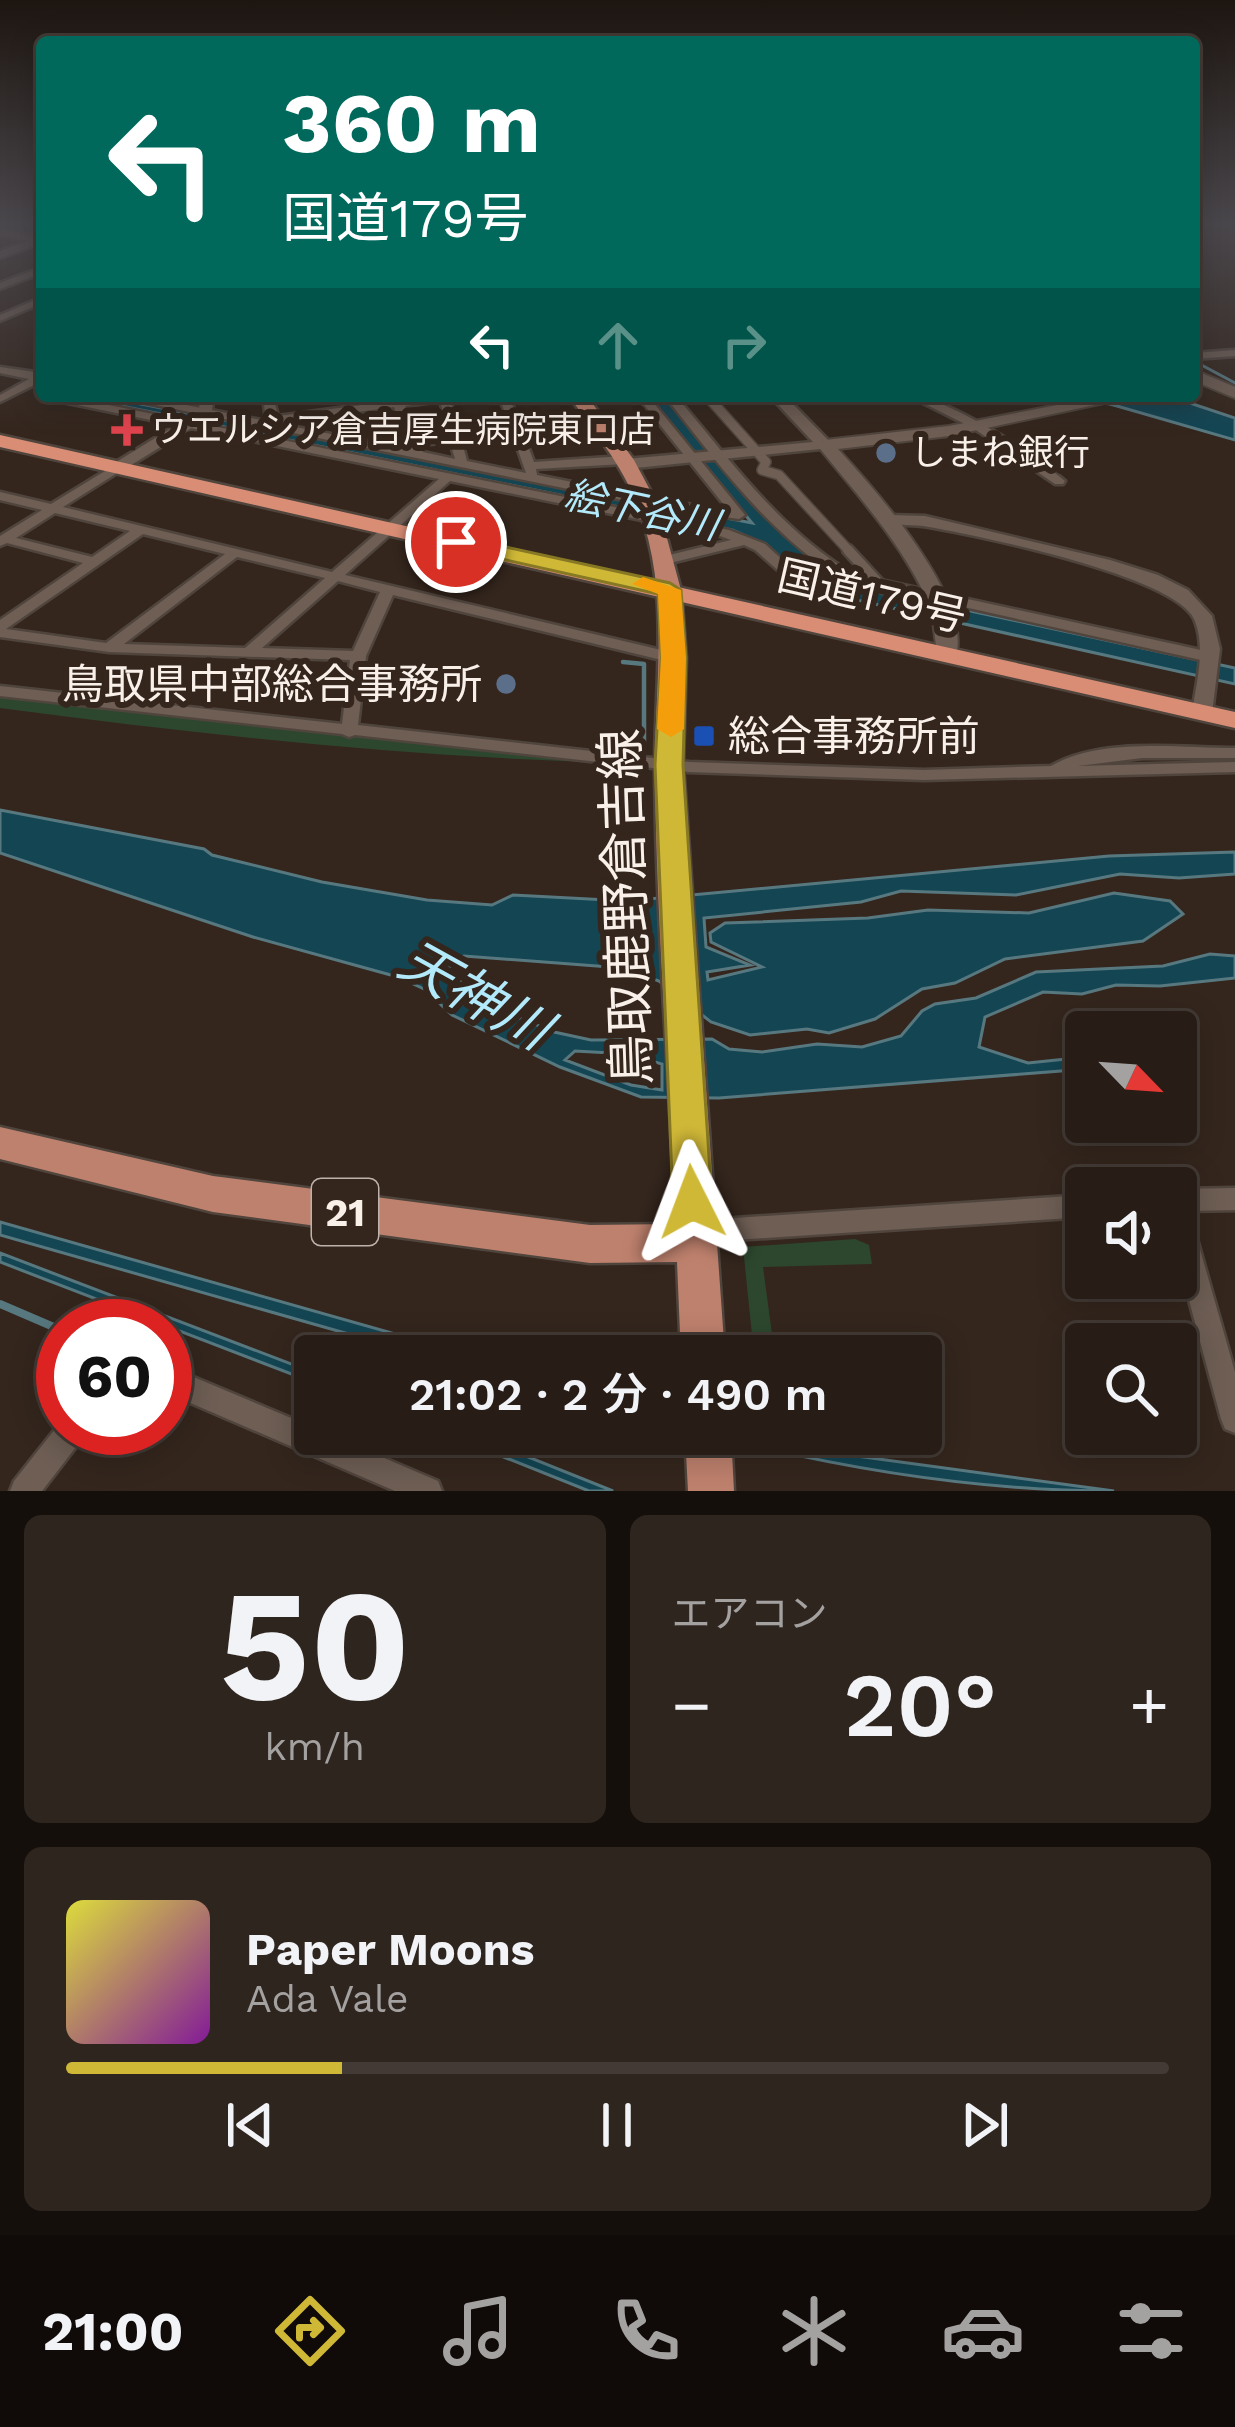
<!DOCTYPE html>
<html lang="ja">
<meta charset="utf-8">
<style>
body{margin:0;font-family:"Work Sans","Noto Sans JP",sans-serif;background:#2f251f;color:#f1f3f6;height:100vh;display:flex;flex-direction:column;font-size:45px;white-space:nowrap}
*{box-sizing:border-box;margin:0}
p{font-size:39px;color:#a4a1a1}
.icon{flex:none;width:66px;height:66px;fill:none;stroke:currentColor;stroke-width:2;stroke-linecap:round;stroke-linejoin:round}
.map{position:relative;height:1491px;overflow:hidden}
.drawer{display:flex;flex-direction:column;gap:24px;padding:24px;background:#150f0c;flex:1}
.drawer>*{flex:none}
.guide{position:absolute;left:36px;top:36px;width:1164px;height:366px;border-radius:12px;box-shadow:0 6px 30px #0003,0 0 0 3px #433a35;background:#00695c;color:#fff;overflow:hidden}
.needle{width:78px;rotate:115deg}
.fabs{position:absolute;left:1065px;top:1011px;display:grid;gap:24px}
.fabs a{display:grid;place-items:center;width:132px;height:132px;border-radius:12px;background:#271c16;box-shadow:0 6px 30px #0003,0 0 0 3px #433a35;font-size:60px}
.speed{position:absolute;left:36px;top:1299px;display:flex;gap:24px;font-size:60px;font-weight:700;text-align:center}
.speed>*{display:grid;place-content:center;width:156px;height:156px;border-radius:50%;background:#271c16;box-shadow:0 6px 30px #0003,0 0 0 3px #433a35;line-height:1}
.speed .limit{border:18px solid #d22;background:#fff;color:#111}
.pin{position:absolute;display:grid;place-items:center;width:102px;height:102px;color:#fff;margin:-51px;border:6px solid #fff;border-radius:50%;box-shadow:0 3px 12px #0007}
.me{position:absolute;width:132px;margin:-66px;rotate:357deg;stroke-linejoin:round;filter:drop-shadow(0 0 9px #0008)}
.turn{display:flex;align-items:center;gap:42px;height:252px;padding:0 48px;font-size:54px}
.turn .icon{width:156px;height:156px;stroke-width:2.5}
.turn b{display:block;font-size:84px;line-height:102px}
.lanes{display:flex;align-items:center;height:114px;padding:0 48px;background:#0003;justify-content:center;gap:60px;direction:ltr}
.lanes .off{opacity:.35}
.big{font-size:90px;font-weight:600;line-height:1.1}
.drawer .card{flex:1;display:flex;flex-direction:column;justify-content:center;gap:18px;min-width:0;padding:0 42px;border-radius:18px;background:#2f251f}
.drawer .dial{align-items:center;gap:0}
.dial b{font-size:156px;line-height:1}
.song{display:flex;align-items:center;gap:36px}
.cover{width:144px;height:144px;border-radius:18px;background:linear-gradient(135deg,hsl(60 70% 55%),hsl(290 70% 35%))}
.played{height:12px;border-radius:6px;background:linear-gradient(90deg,#d0b837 25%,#433a35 25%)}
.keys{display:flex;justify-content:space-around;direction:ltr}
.heat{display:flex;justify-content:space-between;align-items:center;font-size:66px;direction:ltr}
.drawer .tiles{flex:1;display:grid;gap:24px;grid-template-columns:1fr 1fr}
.card:last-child{grid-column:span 2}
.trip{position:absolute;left:294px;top:1335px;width:648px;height:120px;border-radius:12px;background:#271c16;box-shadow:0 6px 30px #0003,0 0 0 3px #433a35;font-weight:600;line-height:120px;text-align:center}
.tab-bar{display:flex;height:192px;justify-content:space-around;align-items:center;background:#100b09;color:#a4a1a1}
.tab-bar .icon{width:84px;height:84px}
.tab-bar .on{color:#d0b837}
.tab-bar b{font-size:54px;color:#f1f3f6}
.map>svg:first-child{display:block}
.green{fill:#2d472e}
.water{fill:#134553;stroke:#587880;stroke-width:3;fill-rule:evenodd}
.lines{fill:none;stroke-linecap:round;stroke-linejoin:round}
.stream-far2{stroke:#587880;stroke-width:3}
.stream-far1{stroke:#587880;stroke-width:4.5}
.stream{stroke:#587880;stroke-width:8}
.pedestrian-far1-casing{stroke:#50453d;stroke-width:12}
.pedestrian-casing{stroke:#50453d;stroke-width:15}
.minor-casing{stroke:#50453d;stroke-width:5}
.tertiary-casing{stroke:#50453d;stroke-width:5}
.secondary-casing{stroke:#50453d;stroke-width:4}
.primary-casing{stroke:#50453d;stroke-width:5}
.trunk-casing{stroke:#50453d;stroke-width:5}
.pedestrian-far1{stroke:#6e5e54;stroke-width:9}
.pedestrian{stroke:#6e5e54;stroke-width:10}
.minor{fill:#6e5e54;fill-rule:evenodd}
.tertiary{fill:#6e5e54;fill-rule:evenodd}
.secondary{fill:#6e5e54;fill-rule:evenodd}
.primary{fill:#be816d;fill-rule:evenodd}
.trunk{fill:#d98d75;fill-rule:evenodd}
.route{fill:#d0b837;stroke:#877824;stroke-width:3}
.slow{fill:#f59e0b}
.health-dot{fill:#e0444e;stroke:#34261d;stroke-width:4.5}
.service-dot{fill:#5c6f8a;stroke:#34261d;stroke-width:4.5}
.transit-dot{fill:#1a4fb4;stroke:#34261d;stroke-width:4.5}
.labels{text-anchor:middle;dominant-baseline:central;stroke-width:12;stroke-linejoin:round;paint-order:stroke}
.far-poi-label{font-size:36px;fill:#f9f0ea;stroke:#34261d;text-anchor:start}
.far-water-label{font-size:39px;font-style:italic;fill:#b3eafb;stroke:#34261d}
.shield{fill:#34261d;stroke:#beb3ac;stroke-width:3}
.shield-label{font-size:39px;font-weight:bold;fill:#f9f0ea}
.street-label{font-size:42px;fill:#f9f0ea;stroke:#34261d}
.poi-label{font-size:42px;fill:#f9f0ea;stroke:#34261d;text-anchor:end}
.near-street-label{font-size:51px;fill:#f9f0ea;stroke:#34261d}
.near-water-label{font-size:54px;font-style:italic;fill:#b3eafb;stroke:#34261d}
</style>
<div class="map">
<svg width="1235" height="1491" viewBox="0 0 1235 1491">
<rect width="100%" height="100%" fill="#34261d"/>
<path class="green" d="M0,693L293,729L533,749L594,762C396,756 196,734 0,708Z
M855,1239L869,1245L872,1264L763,1267L772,1334L752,1335L743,1247Z"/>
<path class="water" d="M72,396H100L752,523L646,396H664L737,485L811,560L829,574L873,590L1235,668V684L843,597C802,579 773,546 732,530Z
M1056,396L1112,404L1089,396H1169L1235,418V440L1110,404Z
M0,810L204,849L212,855L322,882L427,900L492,905L513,895L627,901L1109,856L1235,852V874L1179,878L1120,874L1016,895L901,891L861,902L704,918L706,947L750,965L707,972L708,980L762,967L711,942L710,933L725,923L868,918L928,910L1029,913L1114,893L1170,901L1183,914L1143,941L1005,959L955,983L922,989L875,1019L829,1033L807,1029L750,1035L711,1022L659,981L623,968L464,956L452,961L449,969L468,990L502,1011L554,1032L591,1040L712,1039L729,1049L762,1052L817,1044L862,1047L901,1036L922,1011L935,1004L976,998L1036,972L1163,966L1210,954L1235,956V978L1160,986L1116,985L1082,994L1043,992L985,1017L979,1047L1028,1063L1086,1057V1069L719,1098L641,1097L560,1067L452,1015L424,989L398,977L253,937L0,853ZM575,1051L629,1054L662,1064V1090L631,1085L565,1060Z
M0,1222L473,1356H426L0,1235Z
M0,1253L315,1373V1383L0,1262Z
M446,1434H471L613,1491H589Z
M761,1438L827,1452L1114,1491C995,1491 876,1474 760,1447Z"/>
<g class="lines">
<path class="stream-far2" d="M1194,361L1235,383
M680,401L702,398"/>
<path class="stream-far1" d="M623,662L644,664V742L634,756"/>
<path class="stream" d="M0,1304L63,1331"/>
<defs>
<path id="pedestrian-far1" d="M707,396L766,462L762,470L779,475L851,553"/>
<path id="pedestrian" d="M848,550L883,588"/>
<path id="minor" d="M42,267V273L0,289V283Z
M42,297V303L0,321V315Z
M1235,350V356L1194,359V353Z
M0,367L42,373V381L0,402V395L29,379L0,373Z
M43,396H64L729,530L765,544L821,595L814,599L809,598L755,550L744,545L662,565L655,561L657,558L731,540L720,536L450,481L345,575L674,653L682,658L674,663L393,595L366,656L358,725L689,762L924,770L1051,766C1100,737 1180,748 1235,748V758H1142L1078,766L1235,762V772L924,780L689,772L355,735L349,737L342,734L0,696V686L342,724L350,660L109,652L0,637V620L83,563L7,543L0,546V536L42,510L0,500V492L51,504L118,463L124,467L122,470L63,507L332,572L439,479L48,399ZM55,513L130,531L92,557L16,538ZM143,534L225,554L106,643L6,629ZM237,557L325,578L245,648L124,644ZM338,581L380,592L353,651L262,648Z
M121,396H142L266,421L263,396H273L278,416L392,401L391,396H401L402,399L457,396L450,399L467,461L526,473L499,396H509L534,462L624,456L630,460L624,464L536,469L537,475L667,501L728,510L637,396H648L745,515L739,519L667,509L126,399ZM440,401L449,435L417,438L405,406ZM394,407L410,450L276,423ZM450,442L455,459L423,452L420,445Z
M665,396H676C731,461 779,529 853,574L1210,652L1218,657L1210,662L843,580C769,534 718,464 665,396Z
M909,396C947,396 1035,455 1065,481L1063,484H1055L973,428Z
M1235,1188V1210L1189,1211L1235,1372V1433L1225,1429L1221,1419L1176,1252V1189Z
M1086,1195V1217L735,1240L697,1253L688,1250L685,1242L688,1234L735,1218Z
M165,1365L315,1428V1434H328L438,1481L442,1491H395L165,1392Z
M63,1419V1428H87L83,1438L42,1491H10L14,1481Z"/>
<path id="tertiary" d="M0,229L42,236V243L0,258V251L27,241L0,235Z
M200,396H214L211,416L123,470H113V464L199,411Z
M770,396H785L830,442V448L626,469L618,464L626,459L813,442Z
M889,515L925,516L1110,560L1158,575L1188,590L1212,616L1220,649L1212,713L1202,719L1192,713C1196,684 1206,650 1195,621C1178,576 979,536 929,527C914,524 898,526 883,523V517Z"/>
<path id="secondary" d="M1194,370L1235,387V398L1194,381Z
M1104,396H1137L949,436L838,449C874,488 976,603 955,658H939C933,640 936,621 928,602C902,543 857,495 817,445L825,440L949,426Z"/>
<path id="primary" d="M569,396H587L634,460L658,505L681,590L686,658L683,765L725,1356H681L677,1262L590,1263L213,1212L0,1159V1127L213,1176L590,1225L676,1224C669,1072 656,919 655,767C655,678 671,591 637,504C622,465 593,430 569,396Z
M685,1434H731L734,1491H688Z"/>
<path id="trunk" d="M0,435L1235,712V728L0,447Z"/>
</defs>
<use href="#pedestrian-far1" class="pedestrian-far1-casing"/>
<use href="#pedestrian" class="pedestrian-casing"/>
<use href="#minor" class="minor-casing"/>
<use href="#tertiary" class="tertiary-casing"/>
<use href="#secondary" class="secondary-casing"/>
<use href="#primary" class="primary-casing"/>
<use href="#trunk" class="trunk-casing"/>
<use href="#pedestrian-far1" class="pedestrian-far1"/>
<use href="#pedestrian" class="pedestrian"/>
<use href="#minor" class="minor"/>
<use href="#tertiary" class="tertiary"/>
<use href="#secondary" class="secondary"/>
<use href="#primary" class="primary"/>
<use href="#trunk" class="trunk"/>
</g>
<linearGradient id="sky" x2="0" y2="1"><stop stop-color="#1d1510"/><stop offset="0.52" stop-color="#4a474c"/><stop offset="1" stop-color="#4a474c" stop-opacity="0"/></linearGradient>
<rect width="1235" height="431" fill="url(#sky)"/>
<path class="route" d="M456,536L670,583L681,590L686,658L683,765L712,1202L706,1215L692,1220L678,1215L673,1202L655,765L661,658L658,594L448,547L445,542Z"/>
<path class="slow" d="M643,577L681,590L686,658L684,729L671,737L657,729L661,658L658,594L632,584Z"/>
<path class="health-dot" d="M121 412h12v12h12v12h-12v12h-12v-12h-12v-12h12z"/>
<g class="service-dot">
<circle cx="886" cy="453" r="12"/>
<circle cx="506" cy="684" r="12"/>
</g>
<rect class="transit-dot" x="692" y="724" width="24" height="24" rx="6"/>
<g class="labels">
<g class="far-poi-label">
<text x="151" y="430">ウエルシア倉吉厚生病院東口店</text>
<text x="910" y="453">しまね銀行</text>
</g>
<g class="far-water-label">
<text transform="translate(642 510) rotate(12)">絵下谷川</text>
</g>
<rect class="shield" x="312" y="1179" width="66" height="66" rx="9"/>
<g class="shield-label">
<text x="345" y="1212">21</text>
</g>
<g class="street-label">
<text transform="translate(872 596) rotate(13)">国道179号</text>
</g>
<g class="poi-label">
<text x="482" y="684">鳥取県中部総合事務所</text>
<text x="728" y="736" text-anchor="start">総合事務所前</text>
</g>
<g class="near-street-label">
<text transform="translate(626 907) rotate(-92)">鳥取鹿野倉吉線</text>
</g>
<g class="near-water-label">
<text transform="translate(475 995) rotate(29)">天神川</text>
</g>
</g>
</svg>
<div class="fabs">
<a><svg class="needle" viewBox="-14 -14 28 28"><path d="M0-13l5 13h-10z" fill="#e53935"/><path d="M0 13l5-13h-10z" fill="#a4a1a1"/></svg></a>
<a><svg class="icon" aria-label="sound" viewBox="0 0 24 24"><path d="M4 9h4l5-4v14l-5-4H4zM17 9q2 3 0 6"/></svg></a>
<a><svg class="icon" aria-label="search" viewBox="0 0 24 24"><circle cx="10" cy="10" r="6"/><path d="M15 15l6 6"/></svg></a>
</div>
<div class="speed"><div class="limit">60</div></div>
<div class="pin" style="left:456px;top:542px;background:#d93025"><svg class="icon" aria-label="arrive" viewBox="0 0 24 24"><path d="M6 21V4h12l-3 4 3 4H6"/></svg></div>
<svg class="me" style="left:692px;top:1202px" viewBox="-20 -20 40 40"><path d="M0-17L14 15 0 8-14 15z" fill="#d0b837" stroke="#fff" stroke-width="4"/></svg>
<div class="trip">21:02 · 2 分 · 490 m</div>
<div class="guide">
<div class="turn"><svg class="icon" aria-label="left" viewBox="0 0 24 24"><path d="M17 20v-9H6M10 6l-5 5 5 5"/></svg><div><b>360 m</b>国道179号</div></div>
<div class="lanes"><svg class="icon" aria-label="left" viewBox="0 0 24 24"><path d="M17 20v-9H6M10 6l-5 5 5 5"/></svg><svg class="icon off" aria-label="ahead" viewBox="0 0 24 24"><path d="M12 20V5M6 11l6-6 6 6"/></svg><svg class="icon off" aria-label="right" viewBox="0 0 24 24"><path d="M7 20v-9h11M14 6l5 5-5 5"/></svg></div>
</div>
</div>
<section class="drawer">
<div class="tiles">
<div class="card dial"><b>50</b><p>km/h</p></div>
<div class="card"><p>エアコン</p>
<div class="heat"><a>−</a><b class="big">20°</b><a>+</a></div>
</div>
<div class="card">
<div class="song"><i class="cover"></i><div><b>Paper Moons</b><p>Ada Vale</p></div></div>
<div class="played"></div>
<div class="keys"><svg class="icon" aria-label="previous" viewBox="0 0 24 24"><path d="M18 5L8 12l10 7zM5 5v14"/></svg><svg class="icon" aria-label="pause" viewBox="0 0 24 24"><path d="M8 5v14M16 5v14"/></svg><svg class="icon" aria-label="next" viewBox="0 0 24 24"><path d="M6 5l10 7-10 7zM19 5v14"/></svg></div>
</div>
</div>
</section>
<nav class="tab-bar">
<b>21:00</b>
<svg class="icon on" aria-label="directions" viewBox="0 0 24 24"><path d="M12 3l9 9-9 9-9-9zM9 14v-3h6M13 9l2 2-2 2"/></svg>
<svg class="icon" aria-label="music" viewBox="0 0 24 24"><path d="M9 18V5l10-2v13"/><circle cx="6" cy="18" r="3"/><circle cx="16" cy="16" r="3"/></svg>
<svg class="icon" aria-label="phone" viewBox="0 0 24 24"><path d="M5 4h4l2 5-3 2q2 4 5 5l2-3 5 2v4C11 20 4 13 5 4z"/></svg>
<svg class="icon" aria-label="climate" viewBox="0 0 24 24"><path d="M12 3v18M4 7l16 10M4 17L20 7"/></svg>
<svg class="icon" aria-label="car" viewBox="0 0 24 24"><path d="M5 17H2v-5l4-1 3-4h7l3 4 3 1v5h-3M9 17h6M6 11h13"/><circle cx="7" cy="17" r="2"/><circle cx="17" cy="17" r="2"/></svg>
<svg class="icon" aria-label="filters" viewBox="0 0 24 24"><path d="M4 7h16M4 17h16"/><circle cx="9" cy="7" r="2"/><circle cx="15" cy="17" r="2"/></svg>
</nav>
